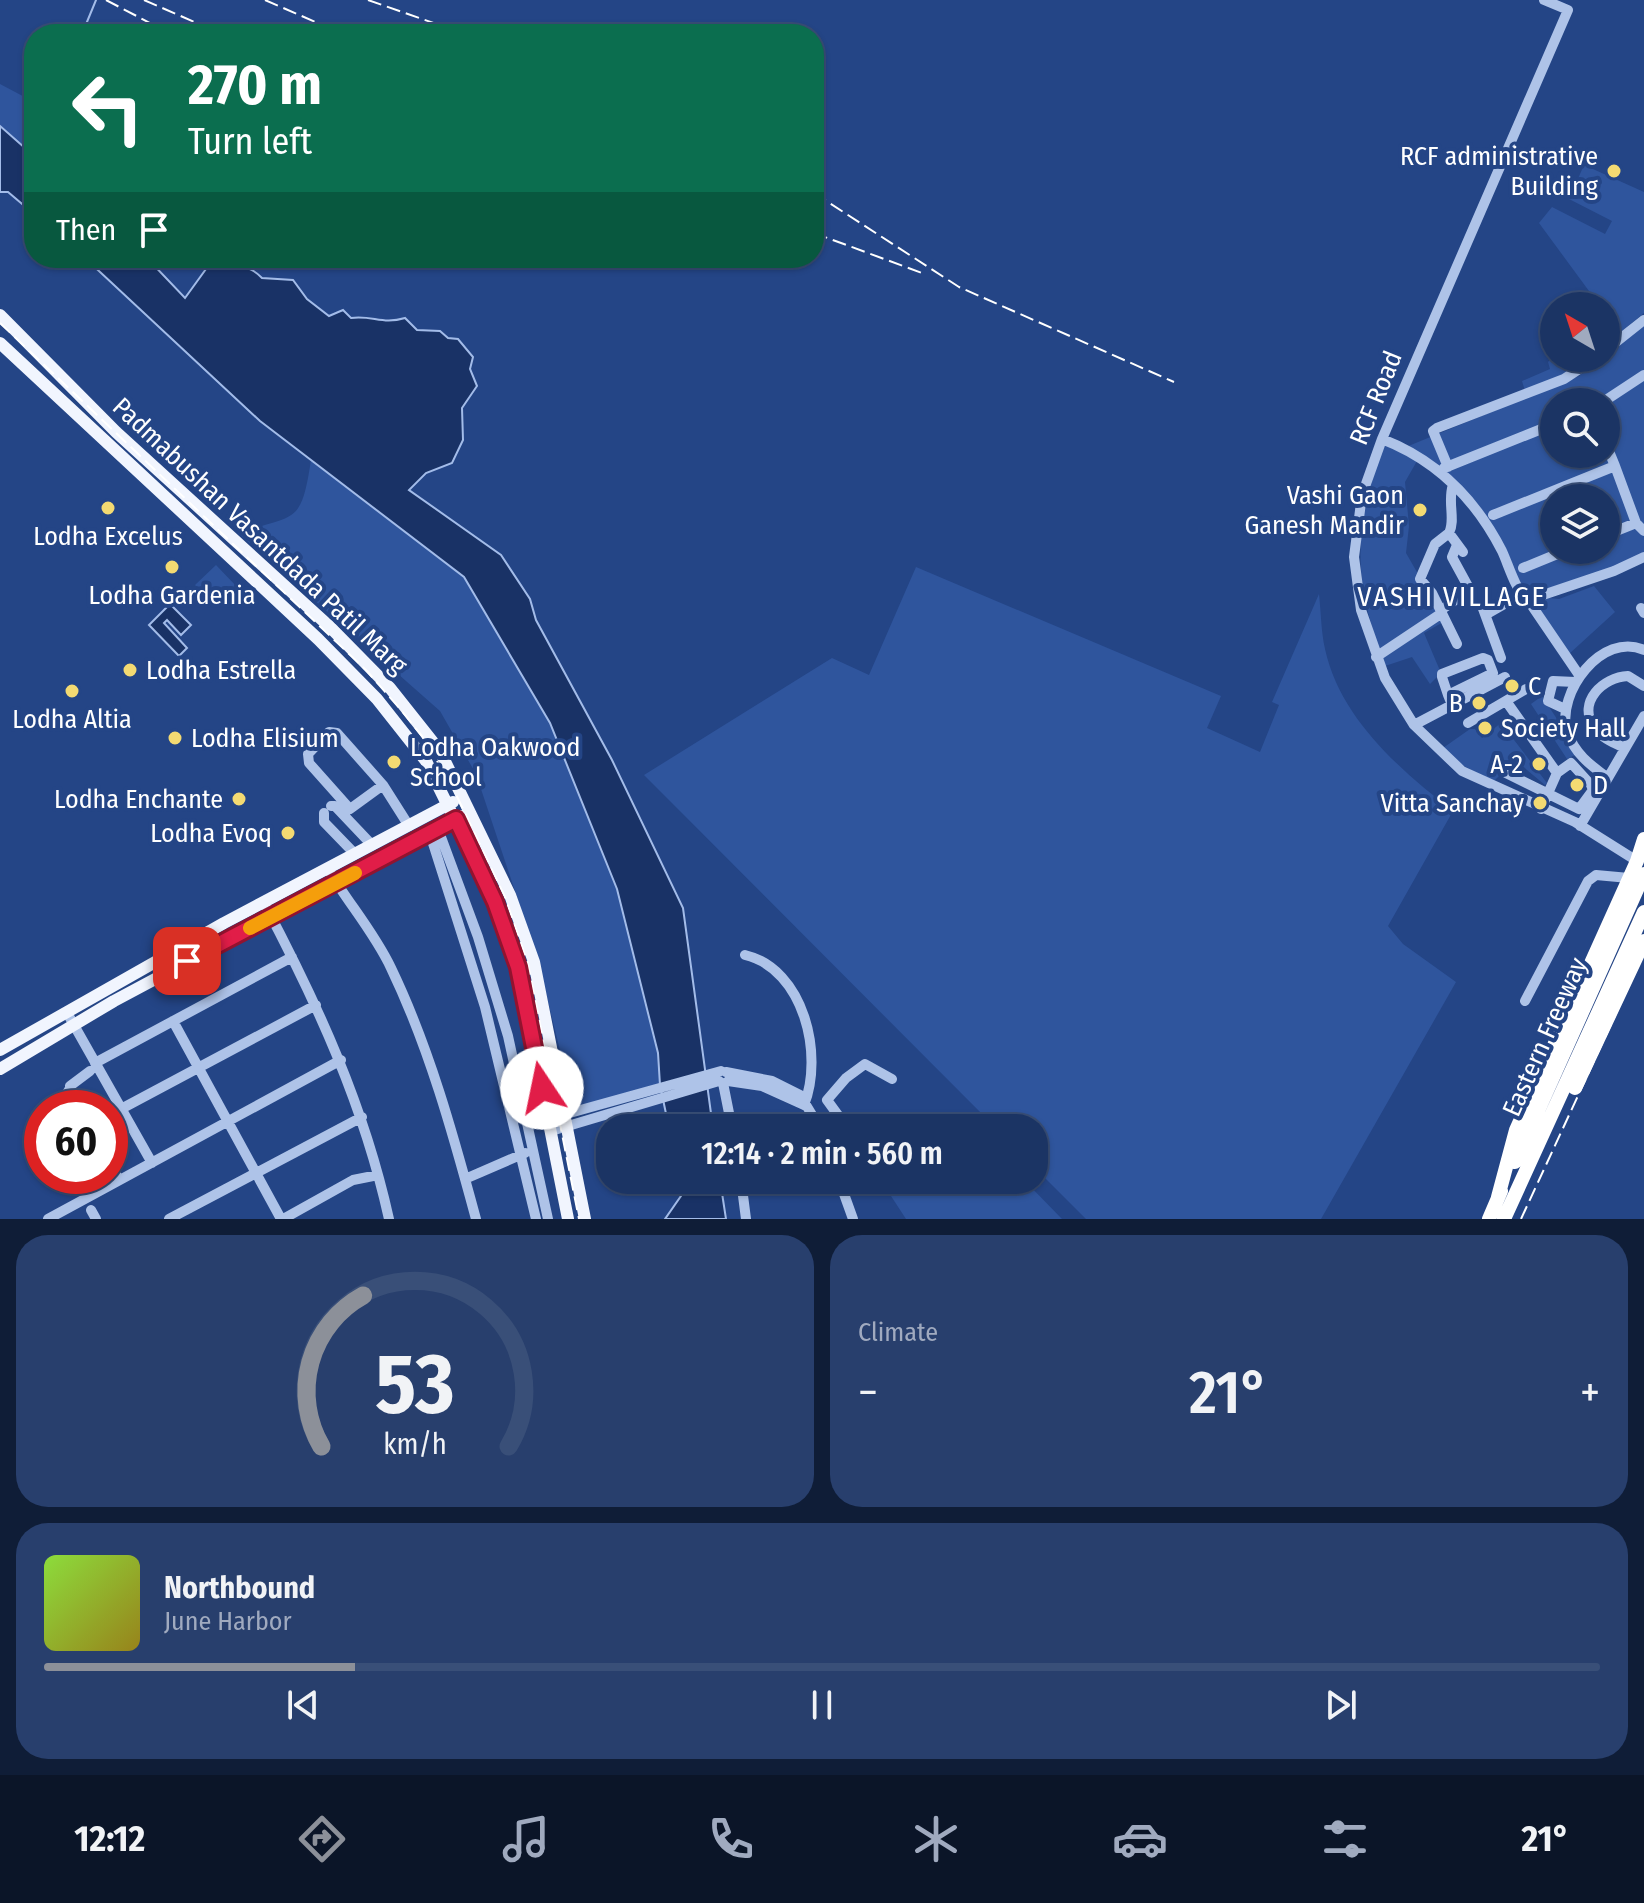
<!DOCTYPE html>
<meta charset="utf-8">
<style>
body{margin:0;font-family:"Fira Sans Condensed",sans-serif;background:#283f6d;color:#f1f3f6;height:100vh;display:flex;flex-direction:column;font-size:30px;white-space:nowrap}
*{box-sizing:border-box;margin:0}
p{font-size:26px;color:#a0aabf}
.icon{flex:none;width:44px;height:44px;fill:none;stroke:currentColor;stroke-width:2;stroke-linecap:round;stroke-linejoin:round}
.map{position:relative;height:1219px;overflow:hidden}
.details{display:flex;flex-direction:column;gap:16px;padding:16px;background:#0f1d37;flex:1}
.details>*{flex:none}
.banner{position:absolute;left:24px;top:24px;width:800px;height:244px;border-radius:32px;box-shadow:0 2px 6px #0004,0 0 0 2px #394f78;background:#0b6e4f;color:#fff;overflow:hidden}
.needle{width:52px;rotate:321deg}
.tools{position:absolute;left:1540px;top:292px;display:grid;gap:16px}
.tools a{display:grid;place-items:center;width:80px;height:80px;border-radius:50%;background:#1b3464;box-shadow:0 2px 6px #0004,0 0 0 2px #394f78;font-size:40px}
.speed{position:absolute;left:24px;top:1090px;display:flex;gap:16px;font-size:40px;font-weight:700;text-align:center}
.speed>*{display:grid;place-content:center;width:104px;height:104px;border-radius:50%;background:#1b3464;box-shadow:0 2px 6px #0004,0 0 0 2px #394f78;line-height:1}
.speed .limit{border:12px solid #d22;background:#fff;color:#111}
.pin{position:absolute;display:grid;place-items:center;width:68px;height:68px;color:#fff;margin:-34px;border-radius:16px;box-shadow:0 4px 12px #0006}
.me{position:absolute;width:88px;margin:-44px;rotate:349deg;stroke-linejoin:round;filter:drop-shadow(0 0 6px #0008)}
.turn{display:flex;align-items:center;gap:28px;height:168px;padding:0 32px;font-size:36px}
.turn .icon{width:104px;height:104px;stroke-width:2.5}
.turn b{display:block;font-size:56px;line-height:68px}
.then{display:flex;align-items:center;height:76px;padding:0 32px;background:#0003;gap:16px;font-size:30px}
.big{font-size:60px;font-weight:600;line-height:1.1}
.details .tile{flex:1;display:flex;flex-direction:column;justify-content:center;gap:12px;min-width:0;padding:0 28px;border-radius:32px;background:#283f6d}
.details .dial{align-items:center;gap:0}
.dial svg{height:208px;overflow:visible;fill:none;stroke:#394f78;stroke-width:7;stroke-linecap:round;text-anchor:middle}
.dial text{fill:#f1f3f6;stroke:none}
.song{display:flex;align-items:center;gap:24px}
.cover{width:96px;height:96px;border-radius:12px;background:linear-gradient(135deg,hsl(90 70% 55%),hsl(50 70% 35%))}
.played{height:8px;border-radius:4px;background:linear-gradient(90deg,#8c9099 20%,#394f78 20%)}
.keys{display:flex;justify-content:space-around;direction:ltr}
.heat{display:flex;justify-content:space-between;align-items:center;font-size:44px;direction:ltr}
.details .tiles{flex:1;display:grid;gap:16px;grid-template-columns:1fr 1fr}
.tile:last-child{grid-column:span 2}
.trip{position:absolute;left:596px;top:1114px;width:452px;height:80px;border-radius:32px;background:#1b3464;box-shadow:0 2px 6px #0004,0 0 0 2px #394f78;font-weight:600;line-height:80px;text-align:center}
.tabs{display:flex;height:128px;justify-content:space-around;align-items:center;background:#0b1528;color:#a0aabf}
.tabs .icon{width:56px;height:56px}
.tabs .active{color:#8c9099}
.tabs b{font-size:36px;color:#f1f3f6}
.map>svg:first-child{display:block}
.green{fill:#2f559d;fill-rule:evenodd}
.water{fill:#193266;stroke:#a3bce9;stroke-width:2}
.lines{fill:none;stroke-linecap:round;stroke-linejoin:round}
.stream{stroke:#a3bce9;stroke-width:2}
.minor{stroke:#aec3e8;stroke-width:10}
.major{stroke:#f1f5fe;stroke-width:12}
.highway{stroke:#fff;stroke-width:14}
.rail{stroke:#fff;stroke-width:2;stroke-dasharray:14 6;stroke-linecap:butt}
.route-casing{stroke:#92132f;stroke-width:20}
.route{stroke:#e11d48;stroke-width:14}
.slow{stroke:#f59e0b;stroke-width:14}
.poi-dot{fill:#f3da72;stroke:#244586;stroke-width:3}
.labels{text-anchor:middle;dominant-baseline:central;stroke-width:8;stroke-linejoin:round;paint-order:stroke}
.poi-label{font-size:26px;fill:#fff;stroke:#244586;text-anchor:end}
.street-label{font-size:26px;fill:#fff;stroke:#244586}
.neighbourhood-label{font-size:28px;letter-spacing:2px;fill:#fff;stroke:#244586}
</style>
<div class="map">
<svg width="1644" height="1219" viewBox="0 0 1644 1219">
<rect width="100%" height="100%" fill="#244586"/>
<path class="green" d="M0,84L34,102V156L0,126Z
M1584,165L1644,192V313L1606,344V306H1600L1539,223L1552,207L1605,234L1612,221L1569,199Z
M1644,325V560L1529,596L1559,599L1594,586L1615,612L1569,654L1526,596L1480,511L1406,447L1579,376ZM1554,402H1606V454H1554ZM1554,498H1606V550H1554Z
M1554,355V358H1590L1573,373L1525,391L1522,381L1550,369L1548,362Z
M1384,443L1417,461L1405,482L1409,526L1406,553L1445,621L1424,633L1441,673L1430,684L1412,657L1385,666C1352,575 1353,535 1384,443Z
M311,460L464,577L550,723L617,889L658,1053L660,1085L574,1107L537,957L476,774L440,711L238,533C297,514 301,525 311,460Z
M216,565L237,587L216,607L195,585Z
M916,567L1221,696L1207,728L1260,752L1279,705L1272,702L1319,594C1321,612 1321,631 1325,649C1340,718 1400,770 1453,811L1388,926L1403,944L1456,982L1321,1219H1086L1034,1167V1128H996L644,775L832,658L869,675Z
M1542,696L1579,753L1567,759L1531,704Z
M1501,723L1547,783L1545,785L1515,760L1493,782L1462,765L1443,748L1470,729H1475L1482,738Z
M914,1180H1024L1062,1219H906L891,1196Z"/>
<path class="water" d="M0,126L34,156V214L8,192H0Z
M85,258H147L185,298L214,258H226C234,267 249,264 262,278L293,280L307,299L329,316L343,310L351,318C373,315 382,325 405,318L417,330L440,331L448,338L458,339L473,357L470,369L477,386L462,408L463,440L452,463L426,473L409,490L501,555L530,599L536,620L612,760L683,908L713,1128H669L660,1085L658,1053L617,889L550,723L464,577L260,421Z
M170,604L191,625L181,635L167,620L164,623L187,648L179,656L149,625Z
M680,1180H720L726,1219H665L683,1193Z"/>
<g class="lines">
<path class="stream" d="M82,34L96,0"/>
<path class="minor" d="M1544,0L1568,10L1382,439L1362,495L1354,557L1361,610L1385,678L1414,725L1462,771L1575,822L1637,861
M1606,350L1644,320
M1603,402L1644,375
M1382,439C1436,460 1476,500 1502,551C1509,566 1515,590 1528,600L1614,571L1644,557
M1615,466L1636,523L1644,531
M1448,467L1433,431L1437,428L1564,379L1596,358
M1444,468L1554,424
M1453,485C1447,501 1456,520 1449,533L1463,552
M1493,515L1615,466L1606,444
M1449,533L1435,544L1420,579L1432,593L1457,644
M1606,535L1636,523
M1523,568L1567,550
M1528,600L1579,675
M1482,606L1501,658
M1641,608L1644,613
M1441,610L1470,590L1452,557L1457,545
M1487,614L1522,594
M1376,657L1442,613
M1448,695L1493,673L1488,660L1483,658L1442,674V677L1448,695L1452,705
M1506,701L1557,773L1541,809
M1565,709L1548,701L1553,681L1575,682
M1468,723L1526,689
M1414,725L1505,677
M1625,748C1614,743 1601,738 1594,727C1577,702 1603,677 1628,676L1644,686
M1506,773L1579,809L1593,790L1591,785L1571,763L1557,773
M1608,778C1590,765 1574,753 1567,731C1556,693 1602,631 1644,650
M383,785L337,733L329,732L308,754L309,763L350,809L383,785L409,826
M331,806H335L372,845
M324,813V822L355,854
M1580,826L1644,716
M438,829L478,937L508,1036L548,1219
M430,834L485,1007L536,1219
M328,869C348,903 374,932 391,968C429,1047 453,1134 476,1219
M264,903C318,1005 364,1106 389,1219
M745,955C804,969 824,1055 804,1105
M1525,1001L1588,881L1596,875L1629,878
M70,1018L152,1163
M173,1021L281,1219
M95,1063L292,957
M726,1072L772,1081L800,1095L820,1128
M728,1081L762,1086L804,1105
M723,1083L732,1128
M68,1108L64,1098L69,1090
M78,1108L70,1086L90,1071
M121,1109L316,1005
M548,1119L721,1071
M843,1122L827,1100L846,1078L865,1064L892,1079
M830,1128L843,1122L848,1128
M551,1131L719,1081
M110,1164L119,1180
M465,1179L525,1153
M741,1180L746,1219
M839,1180L853,1219
M91,1210L96,1219
M48,1219L341,1060
M169,1219L362,1117
M283,1219L353,1180L378,1175"/>
<path class="major" d="M0,315L116,432L330,627L390,688L440,751L510,895L534,962L585,1219
M0,343L318,639L377,699L426,761L495,902L518,967L568,1219
M0,1050L224,923L453,802
M0,1069L114,1001L460,816"/>
<path class="highway" d="M1575,1088L1644,941
M1515,1162L1644,874
M1498,1197L1516,1130L1637,861L1644,839
M1489,1219L1501,1191
M1504,1219L1644,912"/>
<path class="rail" d="M106,0L171,34
M144,0L222,34
M265,0L343,34
M368,0L465,34
M814,193L959,287L1174,382
M814,233L922,273
M0,323L366,670L401,710L422,736L452,786L505,897L528,964L579,1219
M1521,1219L1644,953"/>
</g>
<g class="lines">
<defs>
<path id="route" d="M187,961L456,819L495,902L518,967L542,1088"/>
</defs>
<use href="#route" class="route-casing"/>
<use href="#route" class="route"/>
<path class="slow" d="M250,928L355,873"/>
</g>
<g class="poi-dot">
<circle cx="1614" cy="171" r="8"/>
<circle cx="108" cy="508" r="8"/>
<circle cx="1420" cy="510" r="8"/>
<circle cx="172" cy="567" r="8"/>
<circle cx="130" cy="670" r="8"/>
<circle cx="1512" cy="686" r="8"/>
<circle cx="72" cy="691" r="8"/>
<circle cx="1479" cy="703" r="8"/>
<circle cx="1485" cy="728" r="8"/>
<circle cx="175" cy="738" r="8"/>
<circle cx="394" cy="762" r="8"/>
<circle cx="1539" cy="764" r="8"/>
<circle cx="1577" cy="785" r="8"/>
<circle cx="239" cy="799" r="8"/>
<circle cx="1540" cy="803" r="8"/>
<circle cx="288" cy="833" r="8"/>
</g>
<g class="labels">
<g class="poi-label">
<text x="1598" y="156">RCF administrative<tspan x="1598" dy="30">Building</tspan></text>
<text x="1404" y="495">Vashi Gaon<tspan x="1404" dy="30">Ganesh Mandir</tspan></text>
<text x="108" y="536" text-anchor="middle">Lodha Excelus</text>
<text x="172" y="595" text-anchor="middle">Lodha Gardenia</text>
<text x="146" y="670" text-anchor="start">Lodha Estrella</text>
<text x="1528" y="686" text-anchor="start">C</text>
<text x="1463" y="703">B</text>
<text x="72" y="719" text-anchor="middle">Lodha Altia</text>
<text x="1501" y="728" text-anchor="start">Society Hall</text>
<text x="191" y="738" text-anchor="start">Lodha Elisium</text>
<text x="410" y="747" text-anchor="start">Lodha Oakwood<tspan x="410" dy="30">School</tspan></text>
<text x="1523" y="764">A-2</text>
<text x="1593" y="785" text-anchor="start">D</text>
<text x="223" y="799">Lodha Enchante</text>
<text x="1524" y="803">Vitta Sanchay</text>
<text x="272" y="833">Lodha Evoq</text>
</g>
<g class="street-label">
<text transform="translate(1376 398) rotate(-68)">RCF Road</text>
<text transform="translate(260 536) rotate(43)">Padmabushan Vasantdada Patil Marg</text>
<text transform="translate(1545 1037) rotate(-66)">Eastern Freeway</text>
</g>
<g class="neighbourhood-label">
<text x="1452" y="596">VASHI VILLAGE</text>
</g>
</g>
</svg>
<div class="tools">
<a><svg class="needle" viewBox="-14 -14 28 28"><path d="M0-13l5 13h-10z" fill="#e53935"/><path d="M0 13l5-13h-10z" fill="#a0aabf"/></svg></a>
<a><svg class="icon" aria-label="search" viewBox="0 0 24 24"><circle cx="10" cy="10" r="6"/><path d="M15 15l6 6"/></svg></a>
<a><svg class="icon" aria-label="layers" viewBox="0 0 24 24"><path d="M12 4l9 5-9 5-9-5zM3 14l9 5 9-5"/></svg></a>
</div>
<div class="speed"><div class="limit">60</div></div>
<div class="pin" style="left:187px;top:961px;background:#d93025"><svg class="icon" aria-label="arrive" viewBox="0 0 24 24"><path d="M6 21V4h12l-3 4 3 4H6"/></svg></div>
<svg class="me" style="left:542px;top:1088px" viewBox="-20 -20 40 40"><circle r="19" fill="#fff"/><path d="M0-13L10 11 0 6-10 11z" fill="#e11d48"/></svg>
<div class="trip">12:14 · 2 min · 560 m</div>
<div class="banner">
<div class="turn"><svg class="icon" aria-label="left" viewBox="0 0 24 24"><path d="M17 20v-9H6M10 6l-5 5 5 5"/></svg><div><b>270 m</b>Turn left</div></div>
<div class="then">Then<svg class="icon" aria-label="arrive" viewBox="0 0 24 24"><path d="M6 21V4h12l-3 4 3 4H6"/></svg></div>
</div>
</div>
<section class="details">
<div class="tiles">
<div class="tile dial"><svg viewBox="0 0 100 80">
<path d="M14 69A42 42 0 1 1 86 69"/>
<path d="M14 69A42 42 0 0 1 30 11" stroke="#8c9099"/>
<text x="50" y="56" font-size="32" font-weight="700">53</text>
<text x="50" y="72" font-size="11">km/h</text>
</svg></div>
<div class="tile"><p>Climate</p>
<div class="heat"><a>−</a><b class="big">21°</b><a>+</a></div>
</div>
<div class="tile">
<div class="song"><i class="cover"></i><div><b>Northbound</b><p>June Harbor</p></div></div>
<div class="played"></div>
<div class="keys"><svg class="icon" aria-label="previous" viewBox="0 0 24 24"><path d="M18 5L8 12l10 7zM5 5v14"/></svg><svg class="icon" aria-label="pause" viewBox="0 0 24 24"><path d="M8 5v14M16 5v14"/></svg><svg class="icon" aria-label="next" viewBox="0 0 24 24"><path d="M6 5l10 7-10 7zM19 5v14"/></svg></div>
</div>
</div>
</section>
<nav class="tabs">
<b>12:12</b>
<svg class="icon active" aria-label="directions" viewBox="0 0 24 24"><path d="M12 3l9 9-9 9-9-9zM9 14v-3h6M13 9l2 2-2 2"/></svg>
<svg class="icon" aria-label="music" viewBox="0 0 24 24"><path d="M9 18V5l10-2v13"/><circle cx="6" cy="18" r="3"/><circle cx="16" cy="16" r="3"/></svg>
<svg class="icon" aria-label="phone" viewBox="0 0 24 24"><path d="M5 4h4l2 5-3 2q2 4 5 5l2-3 5 2v4C11 20 4 13 5 4z"/></svg>
<svg class="icon" aria-label="climate" viewBox="0 0 24 24"><path d="M12 3v18M4 7l16 10M4 17L20 7"/></svg>
<svg class="icon" aria-label="car" viewBox="0 0 24 24"><path d="M5 17H2v-5l4-1 3-4h7l3 4 3 1v5h-3M9 17h6M6 11h13"/><circle cx="7" cy="17" r="2"/><circle cx="17" cy="17" r="2"/></svg>
<svg class="icon" aria-label="filters" viewBox="0 0 24 24"><path d="M4 7h16M4 17h16"/><circle cx="9" cy="7" r="2"/><circle cx="15" cy="17" r="2"/></svg>
<b>21°</b>
</nav>
